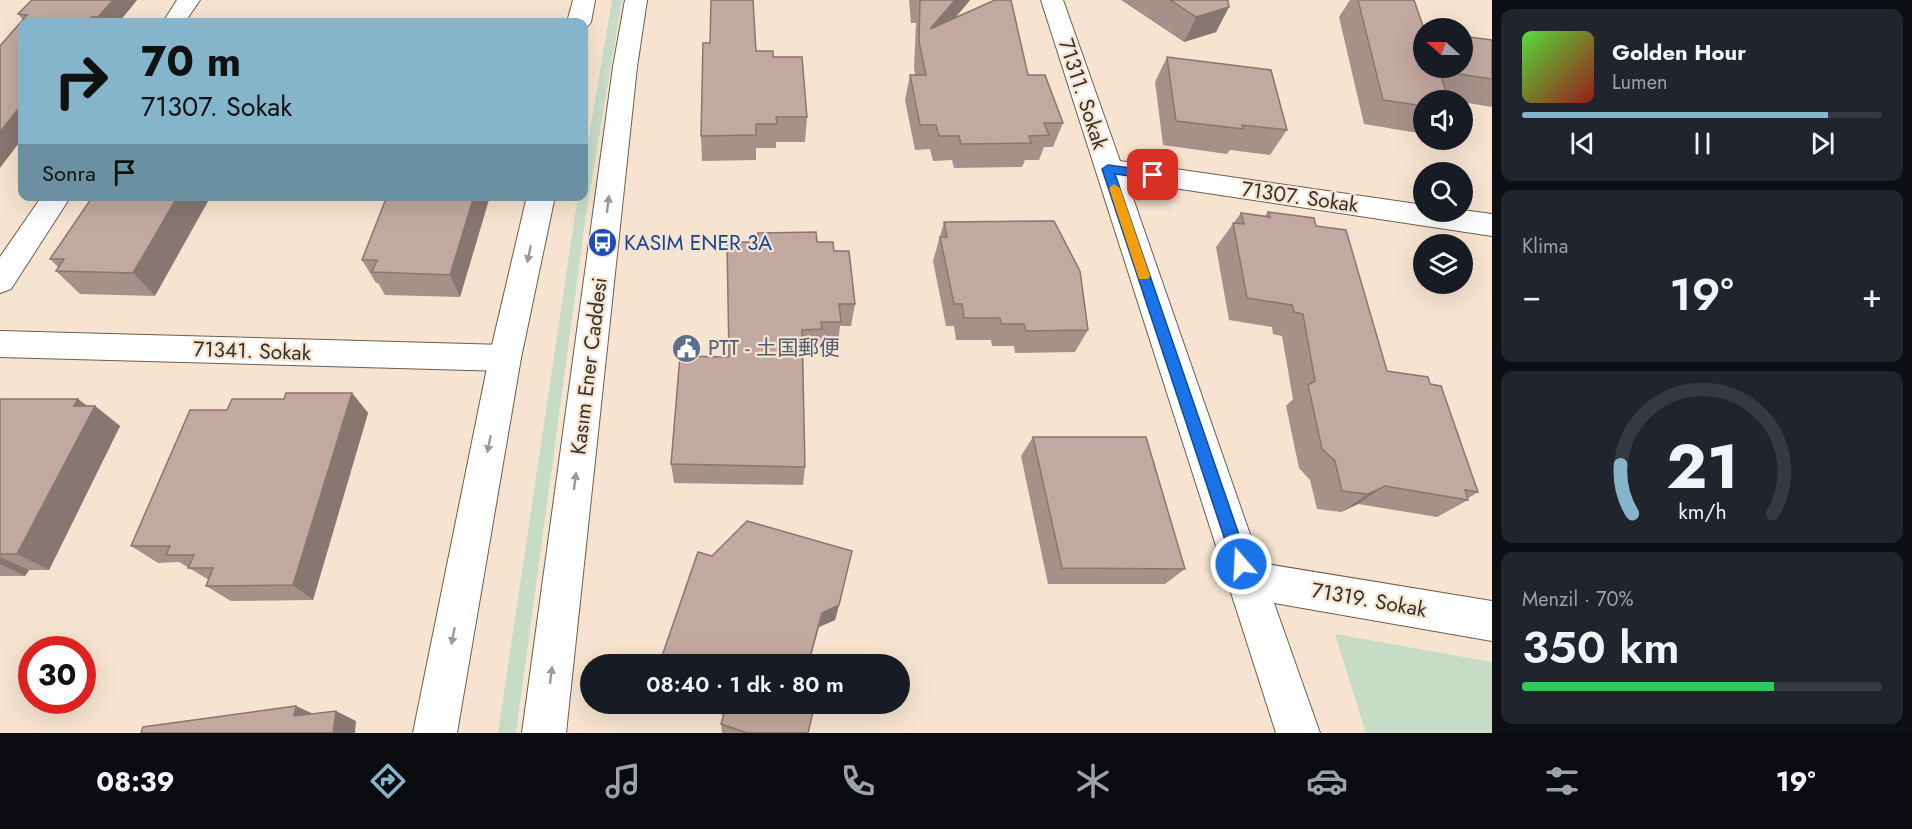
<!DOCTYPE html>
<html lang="tr">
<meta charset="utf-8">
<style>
body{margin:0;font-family:Jost,"Noto Sans SC",sans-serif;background:#20242c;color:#f1f3f6;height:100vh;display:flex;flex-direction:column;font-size:22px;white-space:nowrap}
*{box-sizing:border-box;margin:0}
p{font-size:20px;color:#9ea1a6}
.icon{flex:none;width:33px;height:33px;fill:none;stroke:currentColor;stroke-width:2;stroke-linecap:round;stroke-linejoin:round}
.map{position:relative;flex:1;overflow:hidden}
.side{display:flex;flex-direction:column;gap:9px;padding:9px;background:#0d0f14;width:420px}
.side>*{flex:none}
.guide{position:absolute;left:18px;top:18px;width:570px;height:183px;border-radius:12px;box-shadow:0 6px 24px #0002;background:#85b5cb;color:#111;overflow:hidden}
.needle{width:39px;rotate:291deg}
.buttons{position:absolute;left:1413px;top:18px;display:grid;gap:12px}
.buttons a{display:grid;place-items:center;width:60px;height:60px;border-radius:50%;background:#171b24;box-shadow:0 6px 24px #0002;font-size:30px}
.speed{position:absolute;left:18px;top:636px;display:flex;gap:12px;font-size:30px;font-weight:700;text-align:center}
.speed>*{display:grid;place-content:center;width:78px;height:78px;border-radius:50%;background:#171b24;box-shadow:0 6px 24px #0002;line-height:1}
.speed .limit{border:9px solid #d22;background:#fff;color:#111}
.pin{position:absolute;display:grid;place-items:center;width:51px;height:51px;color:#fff;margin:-26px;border-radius:12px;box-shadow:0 3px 9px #0006}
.me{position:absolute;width:66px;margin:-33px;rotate:341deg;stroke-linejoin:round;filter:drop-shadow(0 0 4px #0008)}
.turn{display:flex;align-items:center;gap:21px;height:126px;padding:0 24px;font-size:27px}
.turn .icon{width:78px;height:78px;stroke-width:2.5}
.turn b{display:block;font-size:42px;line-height:51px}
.then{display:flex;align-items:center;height:57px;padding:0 24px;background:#0003;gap:12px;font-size:22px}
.big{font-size:45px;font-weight:600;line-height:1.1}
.side .tile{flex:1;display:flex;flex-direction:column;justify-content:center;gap:9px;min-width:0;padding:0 21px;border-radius:12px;background:#20242c}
.side .dial{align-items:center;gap:0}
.dial svg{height:156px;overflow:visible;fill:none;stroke:#363941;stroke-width:7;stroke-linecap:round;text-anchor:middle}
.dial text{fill:#f1f3f6;stroke:none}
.song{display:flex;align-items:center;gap:18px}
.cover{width:72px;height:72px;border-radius:9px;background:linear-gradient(135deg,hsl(110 70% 55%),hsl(0 70% 35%))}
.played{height:6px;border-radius:3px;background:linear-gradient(90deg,#85b5cb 85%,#363941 85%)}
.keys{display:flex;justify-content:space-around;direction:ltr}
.heat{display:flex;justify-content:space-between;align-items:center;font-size:33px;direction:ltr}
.charge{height:9px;border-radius:4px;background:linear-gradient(90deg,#34c759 70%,#363941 0)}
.trip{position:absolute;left:580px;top:654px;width:330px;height:60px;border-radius:30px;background:#171b24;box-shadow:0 6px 24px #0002;font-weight:600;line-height:60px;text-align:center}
.dock{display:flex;height:96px;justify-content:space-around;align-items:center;background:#090b0e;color:#9ea1a6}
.dock .icon{width:42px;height:42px}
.dock .on{color:#85b5cb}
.dock b{font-size:27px;color:#f1f3f6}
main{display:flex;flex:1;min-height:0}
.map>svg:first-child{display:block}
.green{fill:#c7dcc7}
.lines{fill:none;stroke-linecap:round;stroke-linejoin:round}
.minor-casing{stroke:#6e5e4d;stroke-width:2}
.major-casing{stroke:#6e5e4d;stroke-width:2}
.minor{fill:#fff;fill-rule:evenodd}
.major{fill:#fff;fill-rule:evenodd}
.wall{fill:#a7908a}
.shaded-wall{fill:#887670}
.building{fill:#c2a8a0;stroke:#887670;stroke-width:1.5}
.oneway{fill:#9c9894}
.route{fill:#1a73e8;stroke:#114b97;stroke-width:1.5}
.slow{fill:#f59e0b}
.labels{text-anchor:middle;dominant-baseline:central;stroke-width:4.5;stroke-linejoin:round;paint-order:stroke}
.street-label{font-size:21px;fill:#38312a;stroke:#f6e4d0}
.transit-label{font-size:21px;fill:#164399;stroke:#f6e4d0;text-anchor:start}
.service-label{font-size:21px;fill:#4e5e75;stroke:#f6e4d0;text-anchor:start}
</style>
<main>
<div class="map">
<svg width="1492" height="733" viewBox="0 0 1492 733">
<rect width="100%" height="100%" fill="#f6e4d0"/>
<path class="green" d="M612,0H622L586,215L516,733H498L575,215L578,197L584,196V166Z
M1335,634L1492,662V733H1366Z"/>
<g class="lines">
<defs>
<path id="minor" d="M177,0H200L185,22H163Z
M1041,0H1063L1120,161L1424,205V212L1462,210L1492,214V236L1127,181L1260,563L1492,601V641L1274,603L1320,733H1276Z
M42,196H71L11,289L0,293V257Z
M0,331L505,345L517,348L521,358L517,368L505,371L0,357Z"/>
<path id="major" d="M573,0H595L591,22L587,27L584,28V22H567Z
M625,0H647L637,67L566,733H522L613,67Z
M527,196H555L521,358L457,733H413L489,358Z"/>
</defs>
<use href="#minor" class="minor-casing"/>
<use href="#major" class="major-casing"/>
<use href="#minor" class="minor"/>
<use href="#major" class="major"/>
</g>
<path class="wall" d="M32,0H137L119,22H22L23,20L18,14Z
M909,0H970L956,17L1028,75L1063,123L1053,147H1044L1039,160H1025L1022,167L954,168L952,160L933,161L930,149L915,150L905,100L910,75H915L914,67L916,23H911Z
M1121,0H1228L1229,7L1216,32L1184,42Z
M1350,0H1414L1424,68L1492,40V107L1462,102V100H1424V134L1364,124L1339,17Z
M710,43L756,51L773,57L807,117L805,142H776V148H756V160L702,161L701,136Z
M1167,57L1287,130L1270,155L1230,150L1227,154L1163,145L1155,82Z
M93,196L155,296L80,294L56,271L58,267L50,259Z
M387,196H490L460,297L385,295L378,283H376L362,260Z
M1268,212L1316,226L1387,371L1430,384L1478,492L1467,499L1468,500L1437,517L1358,504L1341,512L1317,509L1310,480L1299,468L1286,406L1293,399L1282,336L1273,334L1272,327L1229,320L1216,247L1241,213L1265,216Z
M944,222L1088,330L1075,352L1015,353L1014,346H992L991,340H956L954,326H946L933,261Z
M758,233L817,242L834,251L855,304L851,326H840L838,344H820L819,351L803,352L805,467L803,485L674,483L671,464L729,357L758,242Z
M352,393L368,413L313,600L231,601L206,586L209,580L179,562L158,563L131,546L227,410L284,399Z
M0,399L95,406L120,426L49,570H29L25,576H0Z
M1033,437L1185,569L1165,584H1048L1021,456Z
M839,605L835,620L819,627L809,664H662L661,659Z
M695,704H815L808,733H722L721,724L723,715L696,706Z"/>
<path class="shaded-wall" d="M113,0H137L119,22H102L98,17Z
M955,0H970L925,54L930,29Z
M1229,7L1216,32L1184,42L1196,17Z
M92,17L96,22H87Z
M22,104V139L0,168V132Z
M178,196H211L155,296L133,273Z
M474,196H490L460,297L450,275Z
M352,393L368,413L313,600L293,585Z
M78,399L93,410L95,406L120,426L49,570L17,554L74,406Z
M1385,486L1358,504L1341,512L1368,494Z
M0,557L29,570L25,576L0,564Z
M839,605L835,620L819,627L822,613Z
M296,706L318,716H294Z
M336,711L356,721L355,733H333Z"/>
<path class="building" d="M32,0H113L98,17H92L87,22H22V104L0,132V46L27,15L18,14Z
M711,0H753L756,51H773V57H802L807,117H776L777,124H756V135L701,136L703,43H710Z
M920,0H955L930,29L995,0H1011L1028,75H1045L1063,123H1044L1049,135L1029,136L1031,143L961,144L959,136H939L936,125H920L910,75H926L919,42Z
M1170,0H1228L1229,7L1196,17Z
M1358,0H1414L1424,29V68H1462V36L1492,40V79L1439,71L1449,100H1424V106L1383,100Z
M1167,57L1271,70L1287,130L1242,125L1243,129L1176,121Z
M93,196H178L133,273L56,271L64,259H50Z
M387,196H474L450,275L372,272L377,260H362Z
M1268,212L1314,218L1316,226L1346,230L1387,371L1428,377L1430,384L1441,386L1478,492L1465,490L1468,500L1385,486L1368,494L1342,491L1335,461L1322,449L1308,385L1315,381L1303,314L1294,312L1292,305L1247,298L1233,223L1244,224L1241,213L1270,217Z
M1054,221L1080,271L1088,330L1026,331L1024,324H1001L1000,318H964L962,304H954L940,237H947L944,222Z
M816,232L817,242H833L834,251H849L855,304H839L841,322H821L822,329L802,330L805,467L671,464L680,356L729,357L727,242H759L758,233Z
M286,393H352L293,585L206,586L213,568H188L194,555H166L170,546H131L190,410H227L232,399H284Z
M0,399H78L74,406H95L17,554H0Z
M1033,437H1146L1185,569L1062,568Z
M747,521L852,551L839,605L822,613L808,664H676V663L661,659L698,552L712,556Z
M717,704H815L808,733H748L721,724L726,706Z
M296,706L294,716L336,711L333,733H141L143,727Z"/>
<defs><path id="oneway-solid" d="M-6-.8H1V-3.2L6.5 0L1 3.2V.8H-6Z" transform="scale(1.5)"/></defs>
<g class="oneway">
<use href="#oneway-solid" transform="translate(608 204) rotate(-83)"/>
<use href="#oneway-solid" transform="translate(529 254) rotate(102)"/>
<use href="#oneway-solid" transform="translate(489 444) rotate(101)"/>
<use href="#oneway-solid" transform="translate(575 481) rotate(-83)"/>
<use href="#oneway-solid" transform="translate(453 636) rotate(101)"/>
<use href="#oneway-solid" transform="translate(551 675) rotate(-83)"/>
</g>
<path class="route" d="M1108,165L1153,171L1159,175L1153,179L1115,174L1249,564L1246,570L1241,572L1235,570L1233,564L1102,169Z"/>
<path class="slow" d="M1114,184L1120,188L1150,276L1148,279H1139L1138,276L1109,188Z"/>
<defs>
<symbol id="bus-disc" viewBox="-11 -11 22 22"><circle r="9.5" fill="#1a4fb4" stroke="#f6e4d0"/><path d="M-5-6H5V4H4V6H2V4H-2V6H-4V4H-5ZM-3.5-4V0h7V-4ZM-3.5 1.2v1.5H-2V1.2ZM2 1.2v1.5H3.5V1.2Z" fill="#fff"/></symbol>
<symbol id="civic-disc" viewBox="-11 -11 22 22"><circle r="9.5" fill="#5c6f8a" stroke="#f6e4d0"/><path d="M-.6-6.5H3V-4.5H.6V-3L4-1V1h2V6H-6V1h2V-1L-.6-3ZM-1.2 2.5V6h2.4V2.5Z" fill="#fff"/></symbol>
</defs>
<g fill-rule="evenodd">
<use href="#bus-disc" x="586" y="226" width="33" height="33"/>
<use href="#civic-disc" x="670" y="332" width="33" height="33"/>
</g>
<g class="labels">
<g class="street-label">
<text transform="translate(1083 94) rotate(72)">71311. Sokak</text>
<text transform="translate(1300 197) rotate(8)">71307. Sokak</text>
<text transform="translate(252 351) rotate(2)">71341. Sokak</text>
<text transform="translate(589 366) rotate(-83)">Kasım Ener Caddesi</text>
<text transform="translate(1369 600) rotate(10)">71319. Sokak</text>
</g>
<g class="transit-label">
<text x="624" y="243">KASIM ENER 3A</text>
</g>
<g class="service-label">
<text x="708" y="348">PTT - 土国郵便</text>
</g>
</g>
</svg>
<div class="buttons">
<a><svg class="needle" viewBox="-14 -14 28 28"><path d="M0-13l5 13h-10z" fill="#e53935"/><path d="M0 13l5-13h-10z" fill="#9ea1a6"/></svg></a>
<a><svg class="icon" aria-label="sound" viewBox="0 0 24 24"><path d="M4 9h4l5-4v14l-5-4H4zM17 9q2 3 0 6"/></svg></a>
<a><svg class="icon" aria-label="search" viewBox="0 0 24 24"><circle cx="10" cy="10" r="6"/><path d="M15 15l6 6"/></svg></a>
<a><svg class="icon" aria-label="layers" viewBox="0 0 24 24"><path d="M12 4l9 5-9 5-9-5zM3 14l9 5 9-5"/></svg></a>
</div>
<div class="speed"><div class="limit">30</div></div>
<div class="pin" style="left:1153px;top:175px;background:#d93025"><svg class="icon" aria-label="arrive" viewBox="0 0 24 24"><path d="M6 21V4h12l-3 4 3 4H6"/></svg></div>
<svg class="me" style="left:1241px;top:564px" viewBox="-20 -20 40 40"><circle r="17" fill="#1a73e8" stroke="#fff" stroke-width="3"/><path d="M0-11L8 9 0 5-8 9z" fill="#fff"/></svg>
<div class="trip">08:40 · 1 dk · 80 m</div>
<div class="guide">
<div class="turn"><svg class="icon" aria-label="right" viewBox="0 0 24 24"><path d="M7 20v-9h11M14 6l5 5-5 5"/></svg><div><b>70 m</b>71307. Sokak</div></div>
<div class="then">Sonra<svg class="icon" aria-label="arrive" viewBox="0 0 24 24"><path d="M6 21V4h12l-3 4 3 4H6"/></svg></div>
</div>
</div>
<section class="side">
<div class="tile">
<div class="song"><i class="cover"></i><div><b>Golden Hour</b><p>Lumen</p></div></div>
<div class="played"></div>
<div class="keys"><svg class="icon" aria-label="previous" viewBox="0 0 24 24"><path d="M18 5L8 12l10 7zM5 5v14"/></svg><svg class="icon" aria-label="pause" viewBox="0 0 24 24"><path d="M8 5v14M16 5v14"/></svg><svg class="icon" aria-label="next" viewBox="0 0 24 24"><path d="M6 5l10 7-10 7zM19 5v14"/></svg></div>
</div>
<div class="tile"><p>Klima</p>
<div class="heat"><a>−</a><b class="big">19°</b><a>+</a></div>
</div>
<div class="tile dial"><svg viewBox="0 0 100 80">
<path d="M14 69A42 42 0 1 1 86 69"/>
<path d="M14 69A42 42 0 0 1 8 44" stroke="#85b5cb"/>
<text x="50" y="56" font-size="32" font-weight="700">21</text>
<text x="50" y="72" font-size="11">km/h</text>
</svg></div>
<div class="tile"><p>Menzil · 70%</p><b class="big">350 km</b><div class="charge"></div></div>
</section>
</main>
<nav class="dock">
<b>08:39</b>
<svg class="icon on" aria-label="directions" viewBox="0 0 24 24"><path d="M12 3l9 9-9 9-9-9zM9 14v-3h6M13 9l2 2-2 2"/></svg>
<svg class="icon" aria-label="music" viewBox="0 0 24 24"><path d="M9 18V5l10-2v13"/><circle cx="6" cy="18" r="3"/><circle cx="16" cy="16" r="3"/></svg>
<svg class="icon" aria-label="phone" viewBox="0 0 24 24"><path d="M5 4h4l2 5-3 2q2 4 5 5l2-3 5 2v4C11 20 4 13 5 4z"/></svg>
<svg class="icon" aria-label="climate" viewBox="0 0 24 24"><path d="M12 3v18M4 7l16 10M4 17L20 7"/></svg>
<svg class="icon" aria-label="car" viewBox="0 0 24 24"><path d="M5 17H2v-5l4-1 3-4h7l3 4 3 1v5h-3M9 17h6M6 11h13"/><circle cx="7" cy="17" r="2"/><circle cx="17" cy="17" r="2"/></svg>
<svg class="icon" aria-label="filters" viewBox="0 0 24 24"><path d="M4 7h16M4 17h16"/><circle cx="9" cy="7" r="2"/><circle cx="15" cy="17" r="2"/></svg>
<b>19°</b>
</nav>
